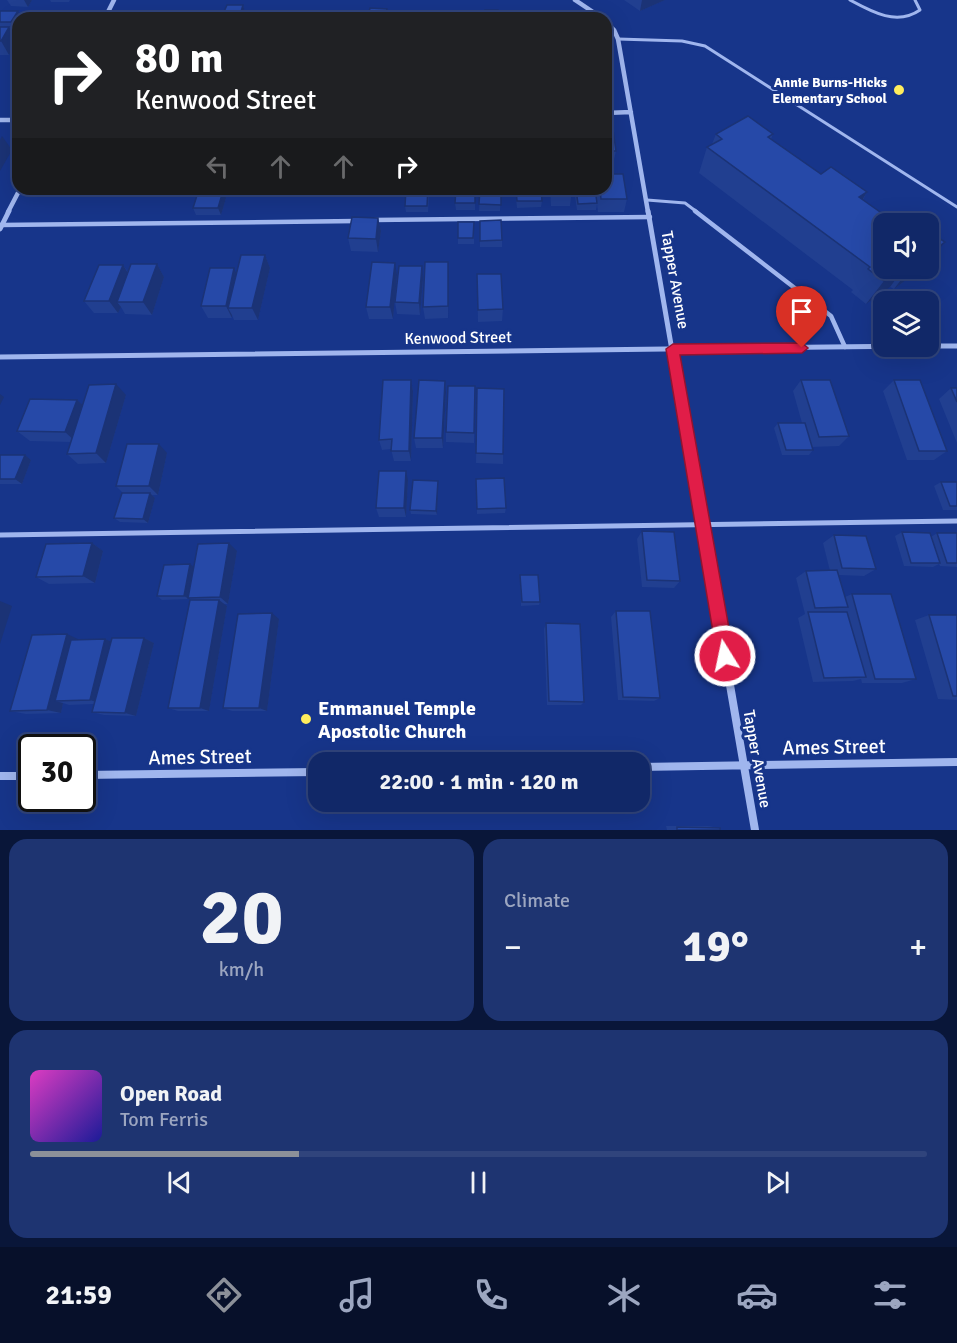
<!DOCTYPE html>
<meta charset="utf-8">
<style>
body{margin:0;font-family:Signika,sans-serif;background:#1e3471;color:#f1f3f6;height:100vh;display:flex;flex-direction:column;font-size:22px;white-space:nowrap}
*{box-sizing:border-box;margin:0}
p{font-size:20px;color:#9ca6c0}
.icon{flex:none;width:33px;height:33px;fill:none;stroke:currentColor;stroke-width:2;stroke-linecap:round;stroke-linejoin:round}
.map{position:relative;height:830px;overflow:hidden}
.drawer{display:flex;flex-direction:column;gap:9px;padding:9px;background:#091639;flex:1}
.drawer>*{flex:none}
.top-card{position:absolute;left:12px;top:12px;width:600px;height:183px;border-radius:18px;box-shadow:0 6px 24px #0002,0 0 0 2px #30447c;background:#202124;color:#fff;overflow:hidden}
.controls{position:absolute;left:873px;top:213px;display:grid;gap:12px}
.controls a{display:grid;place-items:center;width:66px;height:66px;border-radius:12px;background:#112868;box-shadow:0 6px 24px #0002,0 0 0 2px #30447c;font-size:30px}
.speed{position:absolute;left:18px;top:734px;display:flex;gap:12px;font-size:30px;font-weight:700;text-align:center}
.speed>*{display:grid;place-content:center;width:78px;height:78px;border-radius:50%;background:#112868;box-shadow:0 6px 24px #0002,0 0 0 2px #30447c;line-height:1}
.speed .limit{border:3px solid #111;border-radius:9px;background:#fff;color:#111}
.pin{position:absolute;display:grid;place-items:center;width:51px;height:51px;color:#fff;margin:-62px -26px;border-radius:50% 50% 50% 0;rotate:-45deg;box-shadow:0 0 6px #0007}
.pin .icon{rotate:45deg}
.me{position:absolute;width:66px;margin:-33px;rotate:350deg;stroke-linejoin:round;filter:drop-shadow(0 0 4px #0008)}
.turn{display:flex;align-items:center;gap:21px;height:126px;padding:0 24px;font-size:27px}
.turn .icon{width:78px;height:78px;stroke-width:2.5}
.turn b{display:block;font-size:42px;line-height:51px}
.lanes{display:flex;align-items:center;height:57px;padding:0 24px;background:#0003;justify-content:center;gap:30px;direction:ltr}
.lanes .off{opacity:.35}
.big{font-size:45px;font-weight:700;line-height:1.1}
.drawer .tile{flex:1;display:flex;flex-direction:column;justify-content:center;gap:9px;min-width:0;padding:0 21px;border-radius:18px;background:#1e3471}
.drawer .dial{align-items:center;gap:0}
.dial b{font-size:78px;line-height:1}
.song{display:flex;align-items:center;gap:18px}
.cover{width:72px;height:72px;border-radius:9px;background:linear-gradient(135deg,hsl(310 70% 55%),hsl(240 70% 35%))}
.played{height:6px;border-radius:3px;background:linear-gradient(90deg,#8c9099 30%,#30447c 30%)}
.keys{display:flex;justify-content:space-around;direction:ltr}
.heat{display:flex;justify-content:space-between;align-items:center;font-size:33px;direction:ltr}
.drawer .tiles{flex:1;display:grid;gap:9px;grid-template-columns:1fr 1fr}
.tile:last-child{grid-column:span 2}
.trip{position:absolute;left:308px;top:752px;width:342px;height:60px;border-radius:18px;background:#112868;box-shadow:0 6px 24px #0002,0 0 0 2px #30447c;font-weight:700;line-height:60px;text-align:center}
.tabs{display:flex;height:96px;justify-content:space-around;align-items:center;background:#07102a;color:#9ca6c0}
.tabs .icon{width:42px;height:42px}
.tabs .active{color:#8c9099}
.tabs b{font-size:27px;color:#f1f3f6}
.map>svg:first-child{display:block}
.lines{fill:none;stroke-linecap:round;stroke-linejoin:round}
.lane-far2{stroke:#a0b6ee;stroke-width:3}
.lane-far1{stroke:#a0b6ee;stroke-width:4.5}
.lane{stroke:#a0b6ee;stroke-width:5}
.street-far2{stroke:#a0b6ee;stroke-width:4.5}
.street-far1{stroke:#a0b6ee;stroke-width:5}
.street{stroke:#a0b6ee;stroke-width:8}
.wall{fill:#213f90}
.shaded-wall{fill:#1b3376}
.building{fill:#2649a8;stroke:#1b3376;stroke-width:1.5}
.route{fill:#e11d48;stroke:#92132f;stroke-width:1.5}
.poi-dot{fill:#ffed5d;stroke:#17358a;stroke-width:2}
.labels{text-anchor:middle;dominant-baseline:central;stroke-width:6;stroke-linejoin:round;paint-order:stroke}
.far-poi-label{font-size:14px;font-weight:bold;fill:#fff;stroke:#17358a;text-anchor:end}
.street-label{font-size:16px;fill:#fff;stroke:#17358a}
.near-poi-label{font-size:20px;font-weight:bold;fill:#fff;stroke:#17358a;text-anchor:start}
.near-street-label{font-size:20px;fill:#fff;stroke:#17358a}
</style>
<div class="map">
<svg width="957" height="830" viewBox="0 0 957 830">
<rect width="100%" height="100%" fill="#17358a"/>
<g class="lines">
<path class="lane-far2" d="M850,0C872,12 897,26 920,10L915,0
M0,35H18
M618,39L682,41L705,46L957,207
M647,200L685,203L697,212"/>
<path class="lane-far1" d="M695,211L831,316L845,347
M374,220L650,217
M0,225L357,221"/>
<path class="lane" d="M0,535L957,521"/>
<path class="street-far2" d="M575,0L602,18
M105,18L114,0
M606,22L614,30L618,39L648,212
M606,113L631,112
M0,120H18
M8,212L20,189"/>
<path class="street-far1" d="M648,211L695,484
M0,229L9,211
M928,346H957
M0,357L917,346"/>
<path class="street" d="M695,482L755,830
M639,767L957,762
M82,775L318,772
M0,776H32"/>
</g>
<path class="wall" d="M7,0H32L28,7L11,6Z
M50,0H70L69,2H51Z
M624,0H665L640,11Z
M243,5L245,12L243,18H224L223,14Z
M0,11H18L22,18L15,29H10L17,41L9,55H0Z
M18,44V59H17L12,52Z
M606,123L616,151L613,164H606Z
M716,134H773L771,139L821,174L867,192L863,200L884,268H922L894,289L890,287L866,304L851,292L853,290L699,173L707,147L712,144Z
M199,189H216L217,191H223L226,198L221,215H196L193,208Z
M475,189V210H456L455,203Z
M480,189H501L500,211H479Z
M515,189H541L542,201L541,207L517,208Z
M550,189H572L570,206H551Z
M574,189H606L627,199L624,212H598L597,204L596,210H577Z
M429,196L428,212H406L405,206Z
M378,218L381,231L378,252L351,251L348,238Z
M480,221L502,240V247H480Z
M458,222H474V244H458Z
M265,255L270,268L258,320H234L232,315V318H208L201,306L237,274Z
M157,264L164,277L152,315L125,314L121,307L118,313H94L84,301L123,265L128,272Z
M477,274L503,309L502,321L478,322Z
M397,275L393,319H369L366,307Z
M449,275L448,318L425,319L423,307Z
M423,279L420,315L397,314L395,302Z
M411,380L413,391L411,461H394L391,449L382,450L379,440Z
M801,380L849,436L839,446L812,447L813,450L809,455H782L774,428L778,423H802L793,391Z
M894,380L947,451L934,460H907L883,391Z
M445,381L446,392L443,448H416L414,438Z
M475,386L474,443L446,442V432Z
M477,388L503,454V464L476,463Z
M951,388H957V443L939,399Z
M126,395L106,463L78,464L67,454L71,442L30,441L17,431L77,400L82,405Z
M167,453L158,495H152L155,498L148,523L120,522L114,518L123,493L116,486Z
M0,455H25L31,460L22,484H0Z
M476,479L506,508L505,513L477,514Z
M408,480L406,517H379L376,508Z
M438,481L437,515L411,514L410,510Z
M941,482H957V510H943L934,486Z
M642,531L680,581L674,588L642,587L637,539Z
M902,532L931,537L937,533H957V567L940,566L939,564L933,567L904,566L895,536Z
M834,535L876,569L864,576L839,575L845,597L852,594L916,679L902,683H862L861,679L853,681L813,682L798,618L805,614L796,578L806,571H830L823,543Z
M92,543L103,551L95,583L49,584L36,577Z
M237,551L228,604H224L227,606L209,711H178L168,708L191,600L189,598V599L162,600L157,596L194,567Z
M520,575L540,602L539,605L521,606Z
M616,611L660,698L654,701L618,700L611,617Z
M929,615H957V700L938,699L915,620Z
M279,619L267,711H232L223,708Z
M546,623L584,702L581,705H547L544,629Z
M144,638L154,643L136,716L104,715L92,712L94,704L69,705L63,703L61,713L26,714L10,711L80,640L105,639L111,642Z
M666,826H708L720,828V830H667Z"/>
<path class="shaded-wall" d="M24,0H32L28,7Z
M642,0H665L640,11Z
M243,5L245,12L243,18H241L240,15Z
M18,11L22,18H18V24L15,29L11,22Z
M57,12L60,18H54Z
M9,27L17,41L9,55L1,41Z
M2,136L12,150L0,171V140Z
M223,191L226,198L221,215L218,208Z
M867,192L852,217L859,197Z
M378,218L381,231L378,252L376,239Z
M945,242L928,263V254Z
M265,255L270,268L258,320L252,308Z
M448,262L449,275L448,318Z
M395,263L397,275L393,319L390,307Z
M157,264L164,277L152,315L143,302Z
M123,265L131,278L117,302L121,307L118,313L109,301Z
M422,266L423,279L420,315L419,303Z
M234,268L239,280L228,308L232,315V318L226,306Z
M901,268H904L890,287L866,304L884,281Z
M910,268H922L894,289Z
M411,380L413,391L411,461L409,451Z
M445,381L446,392L443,448L442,438Z
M116,384L126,395L106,463L96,453Z
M0,394L4,397L0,405Z
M77,400L88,410L76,442L65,432Z
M159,444L167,453L158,495L149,486Z
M25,455L31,460L22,484L15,479Z
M406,471L408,480L406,517L404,508Z
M438,481V485L437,515L436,511Z
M150,493L155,498L148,523L143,519Z
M92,543L103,551L95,583L83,576Z
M229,543L237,551L228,604L220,597Z
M190,564L195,568L189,599L184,596Z
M219,600L227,606L209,711L200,708Z
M0,601L12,606L0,644Z
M272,613L279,619L267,711L259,708Z
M67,634L80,640L55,701L63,703L61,713L47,710Z
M144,638L154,643L136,716L125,713Z
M105,639L117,644L102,704L90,700Z"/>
<path class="building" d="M227,5H243L240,15L223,14Z
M370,8L387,9L385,18H368Z
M485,10H498V18H485Z
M0,11H18L11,22H0Z
M34,12H57L54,18H31Z
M0,27H9L1,41H0Z
M18,44V52H12Z
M748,116L773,134L768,137L821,174L831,167L867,192L859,197L897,224H884V268H901L884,281L868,269L870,267L707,147L722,139L716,134Z
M606,123H612L616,151H606Z
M606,174H623L627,199H601L600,189H606Z
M199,189H214L213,191H223L218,208H193Z
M406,189H428L427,206H405Z
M456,189H475V203H455Z
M480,189H501V205L479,204Z
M516,189H541L542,201H517Z
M552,189H572L573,193H552Z
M576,189H595L597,203L578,204Z
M907,216L918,224H897Z
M352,217L378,218L376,239L348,238Z
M501,220L502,240L480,241V221Z
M458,222H474L473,238H458Z
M928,231L945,242L928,254Z
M241,255H265L252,308H228Z
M372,262L395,263L390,307H366Z
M425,262H448V306L423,307Z
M131,264H157L143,302H117Z
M99,265H123L109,301H84Z
M399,266H422L419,303L395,302Z
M210,268H234L226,306H201Z
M477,274H501L503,309L478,310Z
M383,380H411L409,451H391L392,439L379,440Z
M419,380L445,381L442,438H414Z
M801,380H830L849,436L819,437Z
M894,380H920L947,451H919Z
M116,384L96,453L67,454L89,385Z
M448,386H475L474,433L446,432Z
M477,388L504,389L503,454L476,453Z
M951,388H957V402Z
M30,399L77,400L65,432L17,431Z
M778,423H805L813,450H786Z
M127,444H159L149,486H116Z
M0,455H25L15,479H0Z
M379,471H406L404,508H376Z
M504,478L506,508L477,509L476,479Z
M413,480L438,481L436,511L410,510Z
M941,482H957V506H950Z
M122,493H150L143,519L114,518Z
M642,531L674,532L680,581L647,580Z
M902,532L930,533L940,563H911Z
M937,533H957V563H947Z
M834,535L866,536L876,569L842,568Z
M92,543L83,576L36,577L46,544Z
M229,543L220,597L188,598L198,544Z
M190,564L184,596H157L164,565Z
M837,570L848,607L815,608L806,571Z
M520,575H538L540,602H522Z
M852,594H891L916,679H875Z
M190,600H219L200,708H168Z
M616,611H650L660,698L623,697Z
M808,612H847L866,677L824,678Z
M272,613L259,708H223L238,614Z
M929,615H957V696H953Z
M546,623L580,624L584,702L549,701Z
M67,634L47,710L10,711L32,635Z
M112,638H144L125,713L92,712Z
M105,639L90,700L55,701L71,640Z
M677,827L720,828V830H677Z"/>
<path class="route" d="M802,343L808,348L802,353L680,355L734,656L731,661L725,664L720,661L717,656L666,349L673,344Z"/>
<g class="poi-dot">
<circle cx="899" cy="90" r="6"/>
<circle cx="306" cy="719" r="6"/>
</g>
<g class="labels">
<g class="far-poi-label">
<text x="887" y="82">Annie Burns-Hicks<tspan x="887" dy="16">Elementary School</tspan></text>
</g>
<g class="street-label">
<text transform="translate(675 280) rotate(80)">Tapper Avenue</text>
<text transform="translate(458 338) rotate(-1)">Kenwood Street</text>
<text transform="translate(757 759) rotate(80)">Tapper Avenue</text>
</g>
<g class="near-poi-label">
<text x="318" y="708">Emmanuel Temple<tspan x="318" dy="23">Apostolic Church</tspan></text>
</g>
<g class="near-street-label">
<text transform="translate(834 747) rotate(-1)">Ames Street</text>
<text transform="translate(200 757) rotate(-1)">Ames Street</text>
</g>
</g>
</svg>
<div class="controls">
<a><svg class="icon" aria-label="sound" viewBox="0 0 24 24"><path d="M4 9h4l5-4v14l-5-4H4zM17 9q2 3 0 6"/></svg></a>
<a><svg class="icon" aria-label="layers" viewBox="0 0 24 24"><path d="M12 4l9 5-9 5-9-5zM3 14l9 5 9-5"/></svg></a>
</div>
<div class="speed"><div class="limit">30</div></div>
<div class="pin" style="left:802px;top:348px;background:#d93025"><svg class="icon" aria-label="arrive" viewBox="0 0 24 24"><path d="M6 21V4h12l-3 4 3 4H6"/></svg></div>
<svg class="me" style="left:725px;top:656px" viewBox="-20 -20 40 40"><circle r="17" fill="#e11d48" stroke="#fff" stroke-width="3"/><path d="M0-11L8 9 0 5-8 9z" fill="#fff"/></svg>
<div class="trip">22:00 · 1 min · 120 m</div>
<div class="top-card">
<div class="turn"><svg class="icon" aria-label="right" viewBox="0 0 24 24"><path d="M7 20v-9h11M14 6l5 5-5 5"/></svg><div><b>80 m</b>Kenwood Street</div></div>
<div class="lanes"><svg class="icon off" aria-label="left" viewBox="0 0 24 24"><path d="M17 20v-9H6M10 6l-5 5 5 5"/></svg><svg class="icon off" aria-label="ahead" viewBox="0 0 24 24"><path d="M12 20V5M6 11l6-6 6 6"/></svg><svg class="icon off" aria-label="ahead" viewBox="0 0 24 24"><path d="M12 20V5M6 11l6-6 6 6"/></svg><svg class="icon" aria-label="right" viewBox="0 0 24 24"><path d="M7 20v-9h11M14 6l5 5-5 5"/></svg></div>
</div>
</div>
<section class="drawer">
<div class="tiles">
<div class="tile dial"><b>20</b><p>km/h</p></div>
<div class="tile"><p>Climate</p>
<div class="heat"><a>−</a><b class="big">19°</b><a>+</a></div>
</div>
<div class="tile">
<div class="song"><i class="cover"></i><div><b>Open Road</b><p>Tom Ferris</p></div></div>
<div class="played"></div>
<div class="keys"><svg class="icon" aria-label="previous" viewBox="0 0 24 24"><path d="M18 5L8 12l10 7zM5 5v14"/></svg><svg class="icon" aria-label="pause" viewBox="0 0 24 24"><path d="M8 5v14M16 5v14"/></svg><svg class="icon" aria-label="next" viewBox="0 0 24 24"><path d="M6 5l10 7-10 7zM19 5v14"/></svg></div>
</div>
</div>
</section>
<nav class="tabs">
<b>21:59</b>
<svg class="icon active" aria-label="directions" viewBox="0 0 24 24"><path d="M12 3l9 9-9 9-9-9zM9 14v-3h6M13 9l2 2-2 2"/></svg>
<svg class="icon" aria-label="music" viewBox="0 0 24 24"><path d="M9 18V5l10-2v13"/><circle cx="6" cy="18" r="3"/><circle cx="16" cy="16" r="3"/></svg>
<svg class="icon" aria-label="phone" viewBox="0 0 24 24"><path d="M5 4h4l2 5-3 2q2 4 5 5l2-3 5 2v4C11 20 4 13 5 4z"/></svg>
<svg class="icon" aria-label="climate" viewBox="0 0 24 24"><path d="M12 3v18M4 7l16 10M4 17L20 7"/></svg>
<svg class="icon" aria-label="car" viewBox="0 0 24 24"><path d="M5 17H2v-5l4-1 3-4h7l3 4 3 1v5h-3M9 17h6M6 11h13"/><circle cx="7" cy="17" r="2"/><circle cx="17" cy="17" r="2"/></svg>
<svg class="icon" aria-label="filters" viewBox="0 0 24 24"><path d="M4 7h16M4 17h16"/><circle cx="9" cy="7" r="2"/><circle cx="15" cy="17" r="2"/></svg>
</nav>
